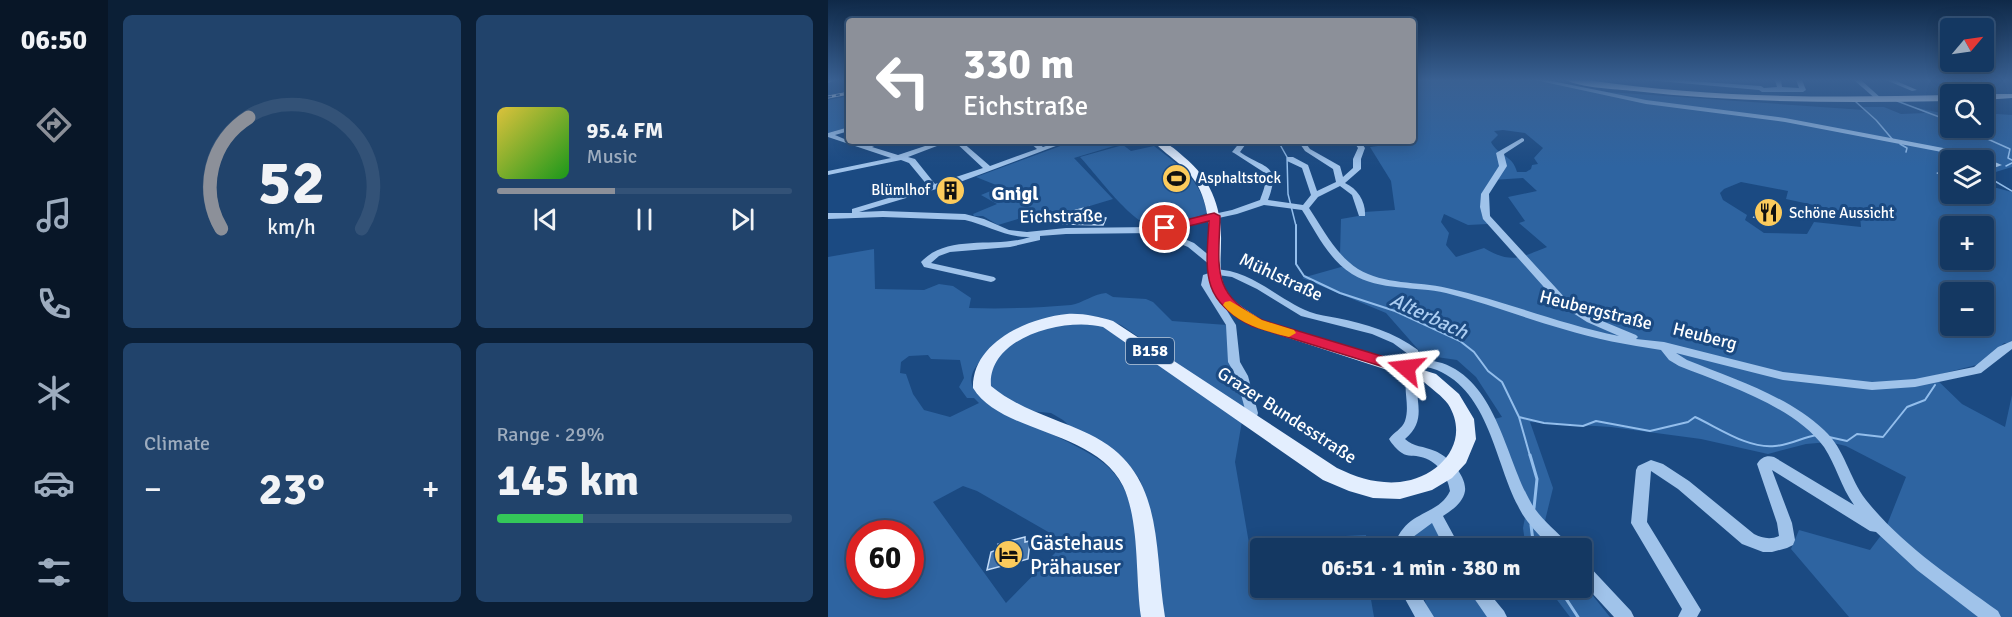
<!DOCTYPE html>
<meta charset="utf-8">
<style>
body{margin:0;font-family:Signika,sans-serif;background:#21436b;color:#f1f3f6;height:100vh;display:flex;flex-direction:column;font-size:22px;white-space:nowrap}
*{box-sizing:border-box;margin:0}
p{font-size:20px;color:#9dacbe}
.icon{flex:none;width:33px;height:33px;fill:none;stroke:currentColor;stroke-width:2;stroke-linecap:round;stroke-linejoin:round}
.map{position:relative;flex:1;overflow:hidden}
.drawer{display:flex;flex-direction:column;gap:15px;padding:15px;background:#0b1f36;width:720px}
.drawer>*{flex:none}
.top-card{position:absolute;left:18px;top:18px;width:570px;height:126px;border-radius:6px;box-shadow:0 3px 15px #0003,0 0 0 2px #335277;background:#8c9099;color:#fff;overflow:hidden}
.needle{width:39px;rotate:61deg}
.controls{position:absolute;left:1112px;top:18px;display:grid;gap:12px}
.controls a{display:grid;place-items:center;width:54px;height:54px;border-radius:6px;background:#143862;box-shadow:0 3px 15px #0003,0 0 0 2px #335277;font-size:30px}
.speed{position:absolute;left:18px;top:520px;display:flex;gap:12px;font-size:30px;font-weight:700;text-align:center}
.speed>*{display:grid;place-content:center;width:78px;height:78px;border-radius:50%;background:#143862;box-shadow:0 3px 15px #0003,0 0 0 2px #335277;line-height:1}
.speed .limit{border:9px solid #d22;background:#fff;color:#111}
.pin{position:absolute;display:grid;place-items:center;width:51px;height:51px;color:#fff;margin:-26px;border:3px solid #fff;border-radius:50%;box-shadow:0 2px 6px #0007}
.me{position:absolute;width:66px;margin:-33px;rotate:287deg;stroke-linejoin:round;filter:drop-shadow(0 0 4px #0008)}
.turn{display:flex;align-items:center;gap:21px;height:126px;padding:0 18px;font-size:27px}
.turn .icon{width:78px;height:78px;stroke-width:2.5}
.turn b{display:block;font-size:42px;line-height:51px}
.big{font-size:45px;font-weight:700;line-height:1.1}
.drawer .card{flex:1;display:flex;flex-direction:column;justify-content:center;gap:9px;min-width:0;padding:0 21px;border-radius:9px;background:#21436b}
.drawer .dial{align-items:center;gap:0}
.dial svg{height:156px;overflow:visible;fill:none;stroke:#335277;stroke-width:7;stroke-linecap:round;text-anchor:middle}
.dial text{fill:#f1f3f6;stroke:none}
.song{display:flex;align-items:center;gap:18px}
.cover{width:72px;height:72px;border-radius:9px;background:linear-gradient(135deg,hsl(50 70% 55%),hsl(120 70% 35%))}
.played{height:6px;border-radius:3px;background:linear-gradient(90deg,#8c9099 40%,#335277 40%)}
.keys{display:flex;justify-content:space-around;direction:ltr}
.heat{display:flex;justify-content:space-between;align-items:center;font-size:33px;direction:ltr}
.charge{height:9px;border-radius:4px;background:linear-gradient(90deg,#34c759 29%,#335277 0)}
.drawer .tiles{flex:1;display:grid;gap:15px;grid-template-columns:repeat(2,1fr)}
.trip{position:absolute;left:422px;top:538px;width:342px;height:60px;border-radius:6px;background:#143862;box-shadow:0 3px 15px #0003,0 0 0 2px #335277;font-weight:700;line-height:60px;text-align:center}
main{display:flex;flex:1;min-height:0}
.tab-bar{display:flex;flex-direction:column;width:108px;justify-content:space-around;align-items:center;background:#081627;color:#9dacbe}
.tab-bar .icon{width:42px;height:42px}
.tab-bar .on{color:#8c9099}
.tab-bar b{font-size:27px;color:#f1f3f6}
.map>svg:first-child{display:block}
.green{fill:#2e64a1;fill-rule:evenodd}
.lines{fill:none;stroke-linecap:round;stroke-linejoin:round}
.stream-far2{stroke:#93beec;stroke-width:1.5}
.stream-far1{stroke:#93beec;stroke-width:2}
.stream{stroke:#93beec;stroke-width:3}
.building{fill:#4474ab;stroke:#c4dcf8;stroke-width:1.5}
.minor{fill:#a0c3ea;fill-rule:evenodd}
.major{fill:#e3eefe;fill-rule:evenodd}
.rail-casing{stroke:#fff;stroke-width:3}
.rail{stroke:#1b4a82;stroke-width:1.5;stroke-dasharray:4;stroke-linecap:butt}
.route{fill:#e11d48;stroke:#92132f;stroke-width:1.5}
.slow{fill:#f59e0b}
.labels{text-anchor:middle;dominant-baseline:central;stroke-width:6;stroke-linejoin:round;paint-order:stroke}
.far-poi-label{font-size:15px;fill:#fff;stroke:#1b4a82;text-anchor:start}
.shield{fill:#1b4a82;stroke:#bbc9da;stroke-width:1.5}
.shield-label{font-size:16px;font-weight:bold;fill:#fff}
.street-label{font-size:18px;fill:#fff;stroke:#1b4a82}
.far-district-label{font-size:20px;font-weight:bold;fill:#fff;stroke:#1b4a82}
.water-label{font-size:20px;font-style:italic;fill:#abcdf2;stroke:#1b4a82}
.near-poi-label{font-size:21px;fill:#fff;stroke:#1b4a82;text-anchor:start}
</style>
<main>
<nav class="tab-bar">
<b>06:50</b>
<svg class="icon on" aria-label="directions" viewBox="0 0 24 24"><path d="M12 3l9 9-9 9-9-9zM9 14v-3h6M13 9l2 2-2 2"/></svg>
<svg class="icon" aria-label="music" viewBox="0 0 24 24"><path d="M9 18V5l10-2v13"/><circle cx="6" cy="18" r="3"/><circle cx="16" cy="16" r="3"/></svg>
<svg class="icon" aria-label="phone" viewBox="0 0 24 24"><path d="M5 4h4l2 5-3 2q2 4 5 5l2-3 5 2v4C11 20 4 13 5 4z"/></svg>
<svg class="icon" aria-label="climate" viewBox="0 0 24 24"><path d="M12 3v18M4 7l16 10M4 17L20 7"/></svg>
<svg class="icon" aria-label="car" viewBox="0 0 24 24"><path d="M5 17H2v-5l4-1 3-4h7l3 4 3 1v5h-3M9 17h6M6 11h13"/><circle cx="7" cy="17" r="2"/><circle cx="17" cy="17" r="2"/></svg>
<svg class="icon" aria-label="filters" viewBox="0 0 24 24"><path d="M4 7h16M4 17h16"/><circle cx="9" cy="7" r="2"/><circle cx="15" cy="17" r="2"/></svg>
</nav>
<section class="drawer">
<div class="tiles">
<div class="card dial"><svg viewBox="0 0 100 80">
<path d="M14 69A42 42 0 1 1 86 69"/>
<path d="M14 69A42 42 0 0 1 28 12" stroke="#8c9099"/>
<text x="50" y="56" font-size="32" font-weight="700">52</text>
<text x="50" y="72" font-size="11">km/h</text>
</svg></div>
<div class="card">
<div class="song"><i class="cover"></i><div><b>95.4 FM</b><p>Music</p></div></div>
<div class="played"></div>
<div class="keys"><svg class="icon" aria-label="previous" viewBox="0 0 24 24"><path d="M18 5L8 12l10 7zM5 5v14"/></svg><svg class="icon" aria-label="pause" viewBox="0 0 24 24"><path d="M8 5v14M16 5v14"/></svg><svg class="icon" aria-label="next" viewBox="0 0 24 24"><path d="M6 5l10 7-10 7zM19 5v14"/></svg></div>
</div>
<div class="card"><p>Climate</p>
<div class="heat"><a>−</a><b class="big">23°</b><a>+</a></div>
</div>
<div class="card"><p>Range · 29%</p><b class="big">145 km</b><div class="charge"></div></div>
</div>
</section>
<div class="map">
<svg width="1184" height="617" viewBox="0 0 1184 617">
<rect width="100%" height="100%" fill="#1b4a82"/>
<path class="green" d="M585,80H712L780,92L1036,110L1035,107H1056L1073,114L1098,113L1085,107L1122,115V128H1155V113L1184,115V167L1161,174V179L1155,178V160H1122V174H1119L1122,177V194H1155V187L1169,188L1184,192V344L1176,343L1156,363L1105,376L1134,404L1177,427L1184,395V617H1021L963,549L971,530L1042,550L1057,530L1078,477L1018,446L1001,442L978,444L940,454L873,439L783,427L702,422L725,488L714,533L727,549H698L695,528L699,507L666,419L674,417L648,377L629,360L595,355L558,313L474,278L520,265L512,254L513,219L536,215V212L567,210L563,181L542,147L558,145L556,141H585ZM675,130L697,133L715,148L706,158L710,164L704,165L703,169L698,172H689C685,155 670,156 663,142L670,135L666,131ZM695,178L709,191L680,197L697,221L691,223L719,247C691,258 684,264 656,248L628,257L618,245L621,233L613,222L616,214L640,225L660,224C654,203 649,198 664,180ZM913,182L960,191L958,199L1032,215L1033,227L986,222L979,234L936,233L917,220L919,215L895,200L892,193L896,189ZM1122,226H1155V260H1122ZM1122,292H1155V326H1122Z
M21,96V127L0,133V100Z
M246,141L296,143L246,158L285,199L212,221L213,212L170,225L155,216H146L145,214L169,204L153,195L165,190L162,188L168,185L148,177Z
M295,145L303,151L326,146C353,167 372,178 379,213C365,218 344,228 326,227C305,225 268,174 252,157Z
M46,249L47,289L96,290L111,284L125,286L143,298L141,308C175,309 209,308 243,305C255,303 265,294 278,293L285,297L318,299L325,302L344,321L399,325L420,412L293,325L272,317L252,315L229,318L154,359C147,367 140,376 145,387C153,407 254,443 278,465C320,502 303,568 314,617H0V257ZM100,355L103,359L132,360L136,378L131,387L139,398H146L151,403L122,417L96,410L85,394L78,374L72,373L73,362L81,356ZM135,486L149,491L229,537L227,553L178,603L105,502ZM32,534H82V585H32Z
M243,322L274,326L414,421L407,462L423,555H432V588H541L546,617H333L321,512L312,480L299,462L284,450L247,431L235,420L223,413L201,411L164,390L160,382L162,365L176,349L204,332Z
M604,521L620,549H580L583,536Z
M538,535L539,549H457L497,537Z
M753,581L782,617H742L720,588H753Z
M594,588H642L664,617H601Z"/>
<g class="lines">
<path class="stream-far2" d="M1069,101L1122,121
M1028,102L1048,120L1065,140
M1135,128L1182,149L1180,158L1184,160
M450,141L459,157L460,194L468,226
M1072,144L1079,148L1078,152
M1178,166L1184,163
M1165,180L1184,191"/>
<path class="stream-far1" d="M468,225V264L476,276L512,293L567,311L632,341L646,352L660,371L674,382L691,417L702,456
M691,417L716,423L755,426L768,421L822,431L860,422L867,417C891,428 920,449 947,446C962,445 975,437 989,435
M1001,437L1019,441L1029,434L1055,437L1079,407L1097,400L1107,385"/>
<path class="stream" d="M702,455L709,479L706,508
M703,525L706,549
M731,588L750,617"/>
</g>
<path class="building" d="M938,205L953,209L947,216L953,218L948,223L926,217Z
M260,207L257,213L278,218L275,225L235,224L231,215Z
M197,537V542L202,541L200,559L159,570L163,552L169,550L170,544Z"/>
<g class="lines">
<path class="minor" d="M0,80H8L0,83Z
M707,80H719L818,100L957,118L1147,154L1174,165L1155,172V168L1163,165L1145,158L957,122L818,104Z
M819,80H848L933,86L936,88L949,87L947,80H953L954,87L971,88L968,80H974L978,90L975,92H934L931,90Z
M1026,80H1033L1054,99V101H1050Z
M1058,80H1066L1089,90L1084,91Z
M1146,80H1152L1154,83L1136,85L1153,94H1146L1126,84L1147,81Z
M21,127V131L7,135L21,141L37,145L47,141H57L44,147L70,155L112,141H122L80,157L87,159L107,184L155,168L126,141H133L162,166L209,149L200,141H207L215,147L232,141H241L132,182L31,212L55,211L137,214L156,219L181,230L199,232L238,228L326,227L404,210L432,200C435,191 439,183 437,173L406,153L404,152L413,141H420L412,152C436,169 454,163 440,200L475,205L483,195L474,168L459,161V157H465L480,165L489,191L508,182L505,169L477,151L470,141H476L482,149L512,166L515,177L525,168V159L530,148L525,141H532L537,148L533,159V169L517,183C530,189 538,202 537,216H531L524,195L512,186L490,197L481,208C495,229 508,255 530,269C556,285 589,281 619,288C677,301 732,324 791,336L759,322L731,304L655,219L652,207L653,194L671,166L668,153L694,138L696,139V141L676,154L679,166L661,194L662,216L739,300L767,318L808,335L810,337L808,339L836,342L955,372L1044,382L1087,379L1146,367L1170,347L1184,341V349L1153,373L1087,387L1044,390L955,380L848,353L859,360C906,379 958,395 996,430C1017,449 1021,478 1038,500C1074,545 1124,578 1170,611L1173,617H1150L1089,570L1048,532L1042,531L944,470L964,523L967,540L965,545L959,548L944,552H935L914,544L850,489L823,471L819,522L873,610L869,617H850L854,609L803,523L808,470L810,466L823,460L835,464L861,481L926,534C934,538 942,540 951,536L949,523L929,464C933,457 939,455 946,457L1026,505C1013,487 1008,465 996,447C966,406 896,384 851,366L841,360L833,350C800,345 767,339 735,329C696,318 658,303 618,293C587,286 552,291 524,274C501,260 488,232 474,210L436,205L409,214L335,230L366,243L388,261L390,263L385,266L382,265L360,247L326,233L238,234L212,236V240L182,247L122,252L111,256L103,263L166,277L168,279L166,281L163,282L96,267L93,262C120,233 168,249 202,237C179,238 159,225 137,220L55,217L0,219V213H24V209L100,186L81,163L73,160L0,175V171L63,158L0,137V133Z
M1122,168V172L1112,175L1108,173Z
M385,269C425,270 447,298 482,312C490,315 500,316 509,318C538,324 566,332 590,350L592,358C599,360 607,361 614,363C668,382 677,455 701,499C710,517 727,530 741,544L743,549H725C712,536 698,523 690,506C667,462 661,392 609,370C601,367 591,366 582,364L580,354L565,343L544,334L473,316L429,289L404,277L390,275L383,279V285L408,325L412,362L420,376L430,413L427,423L422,425L417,423L416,420L418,413L408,376L400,362L398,325L373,285L375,275L381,273L382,270Z
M586,367L590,368L592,371C582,397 603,417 577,439C585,447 596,446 607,451C620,456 639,476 637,491C635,503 624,510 615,516L633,549H617L604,523L585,537L581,549H565C577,508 609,518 622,491C620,476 608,460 593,457C587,455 579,457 574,453C569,450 564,444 561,439C566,432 574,429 577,421C583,403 572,386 582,368Z
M753,562L759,564L803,611L806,617H786L753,581Z
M571,588H588L606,617H587Z
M639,588H657L676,611L679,617H659Z"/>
<path class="major" d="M738,80H759C879,98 1001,98 1122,95V101C1016,103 911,103 806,91C788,89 753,88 738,80Z
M1155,94H1184V98L1155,100Z
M325,141C339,141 346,148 356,157C383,179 394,208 393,242C393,255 391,270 395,283C402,302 419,310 434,320L608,374L631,394L646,419L648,439L638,463L624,478L604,490L572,499L545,498L521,491L495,480L275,327C237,317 159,337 163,386C192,410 227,418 261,434C338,471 325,545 337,617H313C307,577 312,522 295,486C267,429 173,434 145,388C144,342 200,318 239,314C255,313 271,317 285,321L509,468C530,478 549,484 572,482C611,478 644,442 620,404C614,396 604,389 596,382L424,326C350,281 396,256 374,195C365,169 342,159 325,141Z"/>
<defs>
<path id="rail" d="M0,97L21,93"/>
</defs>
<use href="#rail" class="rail-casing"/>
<use href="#rail" class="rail"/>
</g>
<linearGradient id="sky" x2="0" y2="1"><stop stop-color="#0f2948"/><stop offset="0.48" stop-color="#396092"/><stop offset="1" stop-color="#396092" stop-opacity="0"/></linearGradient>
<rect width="1184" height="167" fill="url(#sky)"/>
<path class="route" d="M386,213L392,216C391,266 382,295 434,320L583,365L585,368L583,372H572L424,326C372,300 378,272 381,221L337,232L332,228L333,226Z"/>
<path class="slow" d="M402,301L434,320L466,330L468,333L461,337C438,331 411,325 395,305L397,302Z"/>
<defs>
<symbol id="stadium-disc" viewBox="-11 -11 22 22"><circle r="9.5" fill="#fccb5c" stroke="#1b4a82"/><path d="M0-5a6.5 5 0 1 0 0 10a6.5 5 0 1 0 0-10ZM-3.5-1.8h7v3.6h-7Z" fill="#111"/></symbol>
<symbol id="building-disc" viewBox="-11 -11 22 22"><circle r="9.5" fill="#fccb5c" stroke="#1b4a82"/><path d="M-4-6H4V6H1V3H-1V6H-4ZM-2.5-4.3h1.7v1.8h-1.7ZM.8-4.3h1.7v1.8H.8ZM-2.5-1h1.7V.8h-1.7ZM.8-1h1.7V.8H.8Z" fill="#111"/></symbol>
<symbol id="restaurant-disc" viewBox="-11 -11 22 22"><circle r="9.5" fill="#fccb5c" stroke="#1b4a82"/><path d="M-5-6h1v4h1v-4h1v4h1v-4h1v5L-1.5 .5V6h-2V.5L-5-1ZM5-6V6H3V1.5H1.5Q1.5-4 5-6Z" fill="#111"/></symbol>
<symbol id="hotel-disc" viewBox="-11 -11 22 22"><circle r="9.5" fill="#fccb5c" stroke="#1b4a82"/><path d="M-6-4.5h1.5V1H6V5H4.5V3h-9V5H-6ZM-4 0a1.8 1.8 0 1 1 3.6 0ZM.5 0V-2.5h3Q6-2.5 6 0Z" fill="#111"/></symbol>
</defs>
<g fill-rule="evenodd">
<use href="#stadium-disc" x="332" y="162" width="33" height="33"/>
<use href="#building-disc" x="106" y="174" width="33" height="33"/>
<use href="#restaurant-disc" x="924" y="196" width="33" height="33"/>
<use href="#hotel-disc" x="164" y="538" width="33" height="33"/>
</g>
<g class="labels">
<g class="far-poi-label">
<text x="370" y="178">Asphaltstock</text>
<text x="102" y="190" text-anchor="end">Blümlhof</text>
<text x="961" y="213">Schöne Aussicht</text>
</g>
<rect class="shield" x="298" y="338" width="48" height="26" rx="4.5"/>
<g class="shield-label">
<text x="322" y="351">B158</text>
</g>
<g class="street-label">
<text transform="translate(233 216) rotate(-1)">Eichstraße</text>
<text transform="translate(453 277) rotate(25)">Mühlstraße</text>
<text transform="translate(768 310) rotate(14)">Heubergstraße</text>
<text transform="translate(877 336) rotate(14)">Heuberg</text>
<text transform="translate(459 415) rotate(33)">Grazer Bundesstraße</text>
</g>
<g class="far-district-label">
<text x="187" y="193">Gnigl</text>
</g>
<g class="water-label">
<text transform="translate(601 316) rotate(25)">Alterbach</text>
</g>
<g class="near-poi-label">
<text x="202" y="543">Gästehaus<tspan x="202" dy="24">Prähauser</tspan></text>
</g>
</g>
</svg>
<div class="controls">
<a><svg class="needle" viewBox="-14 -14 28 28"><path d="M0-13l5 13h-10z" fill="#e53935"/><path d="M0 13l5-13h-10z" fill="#9dacbe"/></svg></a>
<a><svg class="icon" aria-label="search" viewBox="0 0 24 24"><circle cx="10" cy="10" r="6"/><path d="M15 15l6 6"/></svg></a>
<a><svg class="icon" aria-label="layers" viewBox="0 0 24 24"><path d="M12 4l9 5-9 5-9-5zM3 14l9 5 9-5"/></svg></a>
<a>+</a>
<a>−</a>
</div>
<div class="speed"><div class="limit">60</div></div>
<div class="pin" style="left:337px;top:228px;background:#d93025"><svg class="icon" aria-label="arrive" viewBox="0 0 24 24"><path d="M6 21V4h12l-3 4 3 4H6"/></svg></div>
<svg class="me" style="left:578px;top:368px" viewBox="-20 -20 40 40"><path d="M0-17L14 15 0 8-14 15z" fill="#e11d48" stroke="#fff" stroke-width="4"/></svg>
<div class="trip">06:51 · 1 min · 380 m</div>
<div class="top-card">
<div class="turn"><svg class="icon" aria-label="left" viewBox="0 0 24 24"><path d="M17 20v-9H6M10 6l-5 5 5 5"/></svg><div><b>330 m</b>Eichstraße</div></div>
</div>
</div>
</main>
